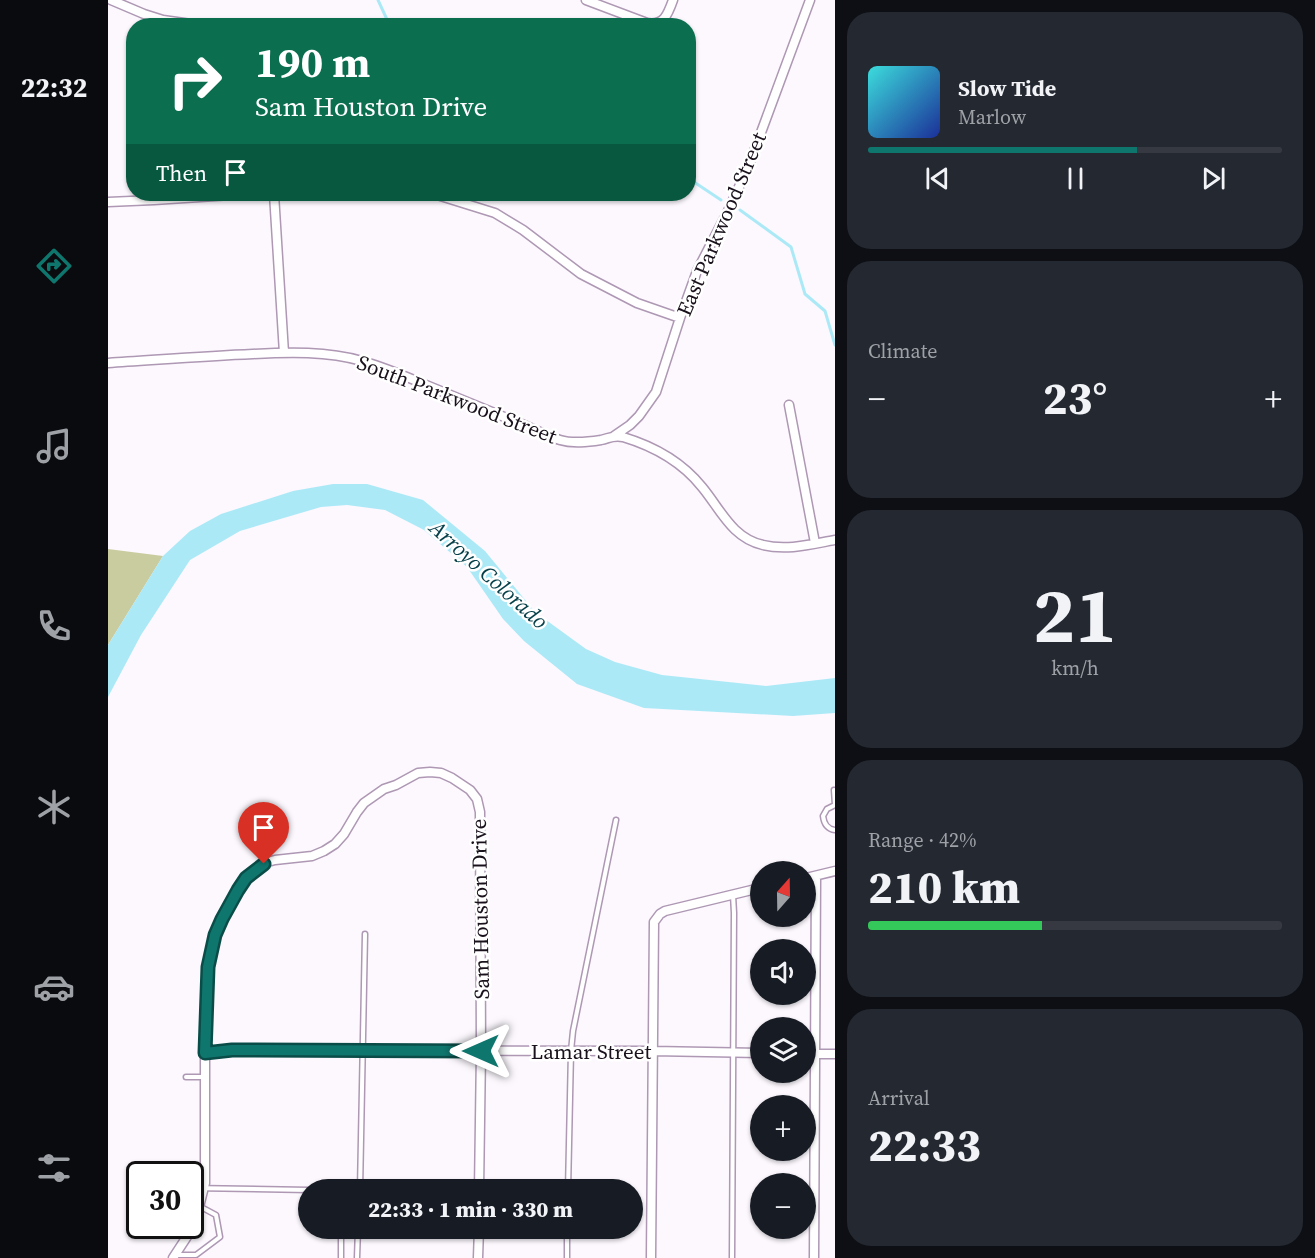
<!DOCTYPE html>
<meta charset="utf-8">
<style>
body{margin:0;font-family:"Source Serif 4",serif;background:#242831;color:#f1f3f6;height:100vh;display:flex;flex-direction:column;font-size:22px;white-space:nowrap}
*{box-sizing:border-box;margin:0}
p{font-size:20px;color:#9ea1a6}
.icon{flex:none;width:33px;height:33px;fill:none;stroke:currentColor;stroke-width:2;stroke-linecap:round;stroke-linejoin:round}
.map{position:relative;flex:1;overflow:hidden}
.panel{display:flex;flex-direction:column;gap:12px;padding:12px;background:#0d0f14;width:480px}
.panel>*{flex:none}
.top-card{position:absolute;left:18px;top:18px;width:570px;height:183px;border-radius:24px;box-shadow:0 2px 4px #0004;background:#0b6e4f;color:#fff;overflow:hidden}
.needle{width:39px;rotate:20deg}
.buttons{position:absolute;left:642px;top:861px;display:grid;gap:12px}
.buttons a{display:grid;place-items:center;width:66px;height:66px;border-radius:50%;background:#171b24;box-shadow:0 2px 4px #0004;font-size:30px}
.speed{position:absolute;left:18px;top:1161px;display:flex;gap:12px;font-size:30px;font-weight:700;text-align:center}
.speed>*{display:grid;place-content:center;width:78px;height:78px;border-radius:50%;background:#171b24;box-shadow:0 2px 4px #0004;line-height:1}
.speed .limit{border:3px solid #111;border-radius:9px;background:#fff;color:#111}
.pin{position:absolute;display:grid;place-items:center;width:51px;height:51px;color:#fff;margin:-62px -26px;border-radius:50% 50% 50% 0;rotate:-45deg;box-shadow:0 0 6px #0007}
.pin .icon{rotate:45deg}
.me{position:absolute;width:66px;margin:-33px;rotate:270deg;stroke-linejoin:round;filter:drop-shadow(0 0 4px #0008)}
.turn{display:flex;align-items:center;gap:21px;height:126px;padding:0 30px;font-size:27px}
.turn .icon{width:78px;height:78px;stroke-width:2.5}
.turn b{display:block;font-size:42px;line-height:51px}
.then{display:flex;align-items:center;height:57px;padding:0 30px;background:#0003;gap:12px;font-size:22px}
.big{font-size:45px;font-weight:800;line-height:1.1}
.panel .tile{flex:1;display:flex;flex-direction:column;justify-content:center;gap:9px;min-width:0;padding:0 21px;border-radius:24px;background:#242831}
.panel .dial{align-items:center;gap:0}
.dial b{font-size:78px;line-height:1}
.song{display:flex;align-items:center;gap:18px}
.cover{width:72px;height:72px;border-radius:9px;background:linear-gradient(135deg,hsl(180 70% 55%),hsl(230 70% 35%))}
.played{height:6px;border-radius:3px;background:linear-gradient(90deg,#0f766e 65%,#363941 65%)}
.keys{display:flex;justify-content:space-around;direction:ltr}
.heat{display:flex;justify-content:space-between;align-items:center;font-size:33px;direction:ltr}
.charge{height:9px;border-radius:4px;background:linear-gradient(90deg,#34c759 42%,#363941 0)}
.trip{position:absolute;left:190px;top:1179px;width:345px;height:60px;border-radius:30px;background:#171b24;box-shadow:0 2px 4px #0004;font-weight:800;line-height:60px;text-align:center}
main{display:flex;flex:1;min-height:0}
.dock{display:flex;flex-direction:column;width:108px;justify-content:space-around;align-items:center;background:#090b0e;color:#9ea1a6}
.dock .icon{width:42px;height:42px}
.dock .on{color:#0f766e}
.dock b{font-size:27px;color:#f1f3f6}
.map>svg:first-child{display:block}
.green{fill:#c9cc9f}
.water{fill:#ace9f7}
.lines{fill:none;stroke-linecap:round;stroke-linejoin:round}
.stream{stroke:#ace9f7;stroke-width:3}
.service-casing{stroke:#ae98b4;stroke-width:7}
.minor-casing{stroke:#ae98b4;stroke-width:11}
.service{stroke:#fff;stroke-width:4}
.minor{stroke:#fff;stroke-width:8}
.route-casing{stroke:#0a4d48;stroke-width:15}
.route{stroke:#0f766e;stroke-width:10}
.labels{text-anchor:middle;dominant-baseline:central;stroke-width:5;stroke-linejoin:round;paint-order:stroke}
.street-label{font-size:21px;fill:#19111b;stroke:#fff}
.water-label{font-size:22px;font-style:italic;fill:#053f49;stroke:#fff}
</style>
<main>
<nav class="dock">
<b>22:32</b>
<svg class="icon on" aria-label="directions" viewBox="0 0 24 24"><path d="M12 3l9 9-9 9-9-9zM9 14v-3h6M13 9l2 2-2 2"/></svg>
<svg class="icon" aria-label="music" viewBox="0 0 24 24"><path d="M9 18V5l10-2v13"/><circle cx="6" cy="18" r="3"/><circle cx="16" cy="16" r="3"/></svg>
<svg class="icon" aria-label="phone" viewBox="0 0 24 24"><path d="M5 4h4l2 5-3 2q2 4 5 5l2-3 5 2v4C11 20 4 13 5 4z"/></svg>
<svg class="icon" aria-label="climate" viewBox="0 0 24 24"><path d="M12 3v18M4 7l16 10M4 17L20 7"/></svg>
<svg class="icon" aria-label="car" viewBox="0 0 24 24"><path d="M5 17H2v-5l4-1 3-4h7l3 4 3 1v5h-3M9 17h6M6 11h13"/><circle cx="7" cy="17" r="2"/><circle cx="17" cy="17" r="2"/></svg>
<svg class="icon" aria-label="filters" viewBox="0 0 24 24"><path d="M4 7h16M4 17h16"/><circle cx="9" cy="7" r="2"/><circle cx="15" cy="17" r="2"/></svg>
</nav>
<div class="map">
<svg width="727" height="1258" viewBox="0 0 727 1258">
<rect width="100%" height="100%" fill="#fcf8fe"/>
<path class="green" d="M0,549L55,556L0,645Z"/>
<path class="water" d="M225,484H259L315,500L377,551L427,612L478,649L507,662L554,675L658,686L727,678V713L685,716L536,708L469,684L416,641L395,619L359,567L316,530L277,510L239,505L213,507L132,531L82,560L33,635L0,697V645L55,556L82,531L113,514L185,491Z"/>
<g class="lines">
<path class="stream" d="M270,0L282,26
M580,178L613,200
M632,210L683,247L697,294L717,311L727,345"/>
<defs>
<path id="service" d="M726,790L727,805
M727,805L719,809L715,816C716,824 719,829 727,830
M78,1077H96
M82,1188L201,1190
M252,1190L257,934
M460,1190L463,1051L465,1031L508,820
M459,1228V1258
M69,1255H88L112,1237L108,1215L93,1207
M233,1258V1228
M249,1258L250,1228
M624,1258L626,913L625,895"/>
<path id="minor" d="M3,0L36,14L55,20L97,26
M478,0L539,23C556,26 560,14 565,0
M166,194L176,353
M326,194L387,213L415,230L473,274L529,303L572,318
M0,202L46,200L138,194
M0,363C48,360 97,356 145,354C181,352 219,351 254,361C276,367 297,376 318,385C347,397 377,409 406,421C422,427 436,435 452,440C465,444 480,442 493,440C502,438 505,435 515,437C545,446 574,462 594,487C613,510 624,538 655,545C679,551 704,544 727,540
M681,405L707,543
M506,436L522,425L531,416L548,392L572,318L589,271L620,211L641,165L702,0
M698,878L727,871
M97,1053L124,1050L545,1051L652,1053
M698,1054H727
M65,1258L82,1232L91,1207L97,1183V1053L100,967L107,935L114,919L130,890L138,878L156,863L167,860L204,856L216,851L227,844L236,834L249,812L256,803L276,789L288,785L310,773L322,772L333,773L344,778L362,790L369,799L372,812L373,1051L371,1190
M370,1258L371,1228
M543,1258L546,922L552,914L557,911L652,888
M706,1258L708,876"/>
</defs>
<use href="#service" class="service-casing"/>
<use href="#minor" class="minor-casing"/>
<use href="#service" class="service"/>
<use href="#minor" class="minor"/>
</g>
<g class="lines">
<defs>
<path id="route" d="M156,864L138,878L130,890L114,919L107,935L100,967L97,1053L124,1050L373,1051"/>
</defs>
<use href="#route" class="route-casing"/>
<use href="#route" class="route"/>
</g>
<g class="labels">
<g class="street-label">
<text transform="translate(613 224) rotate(-67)">East Parkwood Street</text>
<text transform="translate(349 399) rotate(21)">South Parkwood Street</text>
<text transform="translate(372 909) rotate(-91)">Sam Houston Drive</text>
<text x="483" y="1051">Lamar Street</text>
</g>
<g class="water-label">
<text transform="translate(381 574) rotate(42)">Arroyo Colorado</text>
</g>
</g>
</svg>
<div class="buttons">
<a><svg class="needle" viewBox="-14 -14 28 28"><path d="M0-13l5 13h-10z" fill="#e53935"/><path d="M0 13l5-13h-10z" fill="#9ea1a6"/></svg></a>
<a><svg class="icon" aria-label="sound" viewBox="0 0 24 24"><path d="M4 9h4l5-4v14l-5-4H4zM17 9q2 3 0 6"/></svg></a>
<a><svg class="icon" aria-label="layers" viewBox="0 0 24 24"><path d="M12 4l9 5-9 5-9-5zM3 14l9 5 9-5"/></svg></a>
<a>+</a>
<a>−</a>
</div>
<div class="speed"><div class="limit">30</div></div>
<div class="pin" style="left:156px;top:864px;background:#d93025"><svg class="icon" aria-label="arrive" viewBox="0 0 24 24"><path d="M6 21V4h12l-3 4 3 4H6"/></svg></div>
<svg class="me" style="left:373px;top:1051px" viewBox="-20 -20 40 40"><path d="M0-17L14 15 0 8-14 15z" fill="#0f766e" stroke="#fff" stroke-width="4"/></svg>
<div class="trip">22:33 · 1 min · 330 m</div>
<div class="top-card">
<div class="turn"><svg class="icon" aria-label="right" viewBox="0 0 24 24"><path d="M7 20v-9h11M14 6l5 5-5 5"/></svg><div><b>190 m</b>Sam Houston Drive</div></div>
<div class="then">Then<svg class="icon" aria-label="arrive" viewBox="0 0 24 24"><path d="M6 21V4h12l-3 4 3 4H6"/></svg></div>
</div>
</div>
<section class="panel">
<div class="tile">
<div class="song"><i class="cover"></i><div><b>Slow Tide</b><p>Marlow</p></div></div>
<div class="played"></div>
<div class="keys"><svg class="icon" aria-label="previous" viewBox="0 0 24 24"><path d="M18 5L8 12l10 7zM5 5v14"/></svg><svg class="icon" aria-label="pause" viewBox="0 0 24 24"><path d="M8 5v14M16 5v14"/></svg><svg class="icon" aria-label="next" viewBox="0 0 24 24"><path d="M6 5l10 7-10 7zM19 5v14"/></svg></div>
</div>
<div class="tile"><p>Climate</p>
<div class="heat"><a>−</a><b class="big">23°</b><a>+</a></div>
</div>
<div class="tile dial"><b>21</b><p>km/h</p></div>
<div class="tile"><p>Range · 42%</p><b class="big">210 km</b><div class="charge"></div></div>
<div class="tile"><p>Arrival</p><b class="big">22:33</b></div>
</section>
</main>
